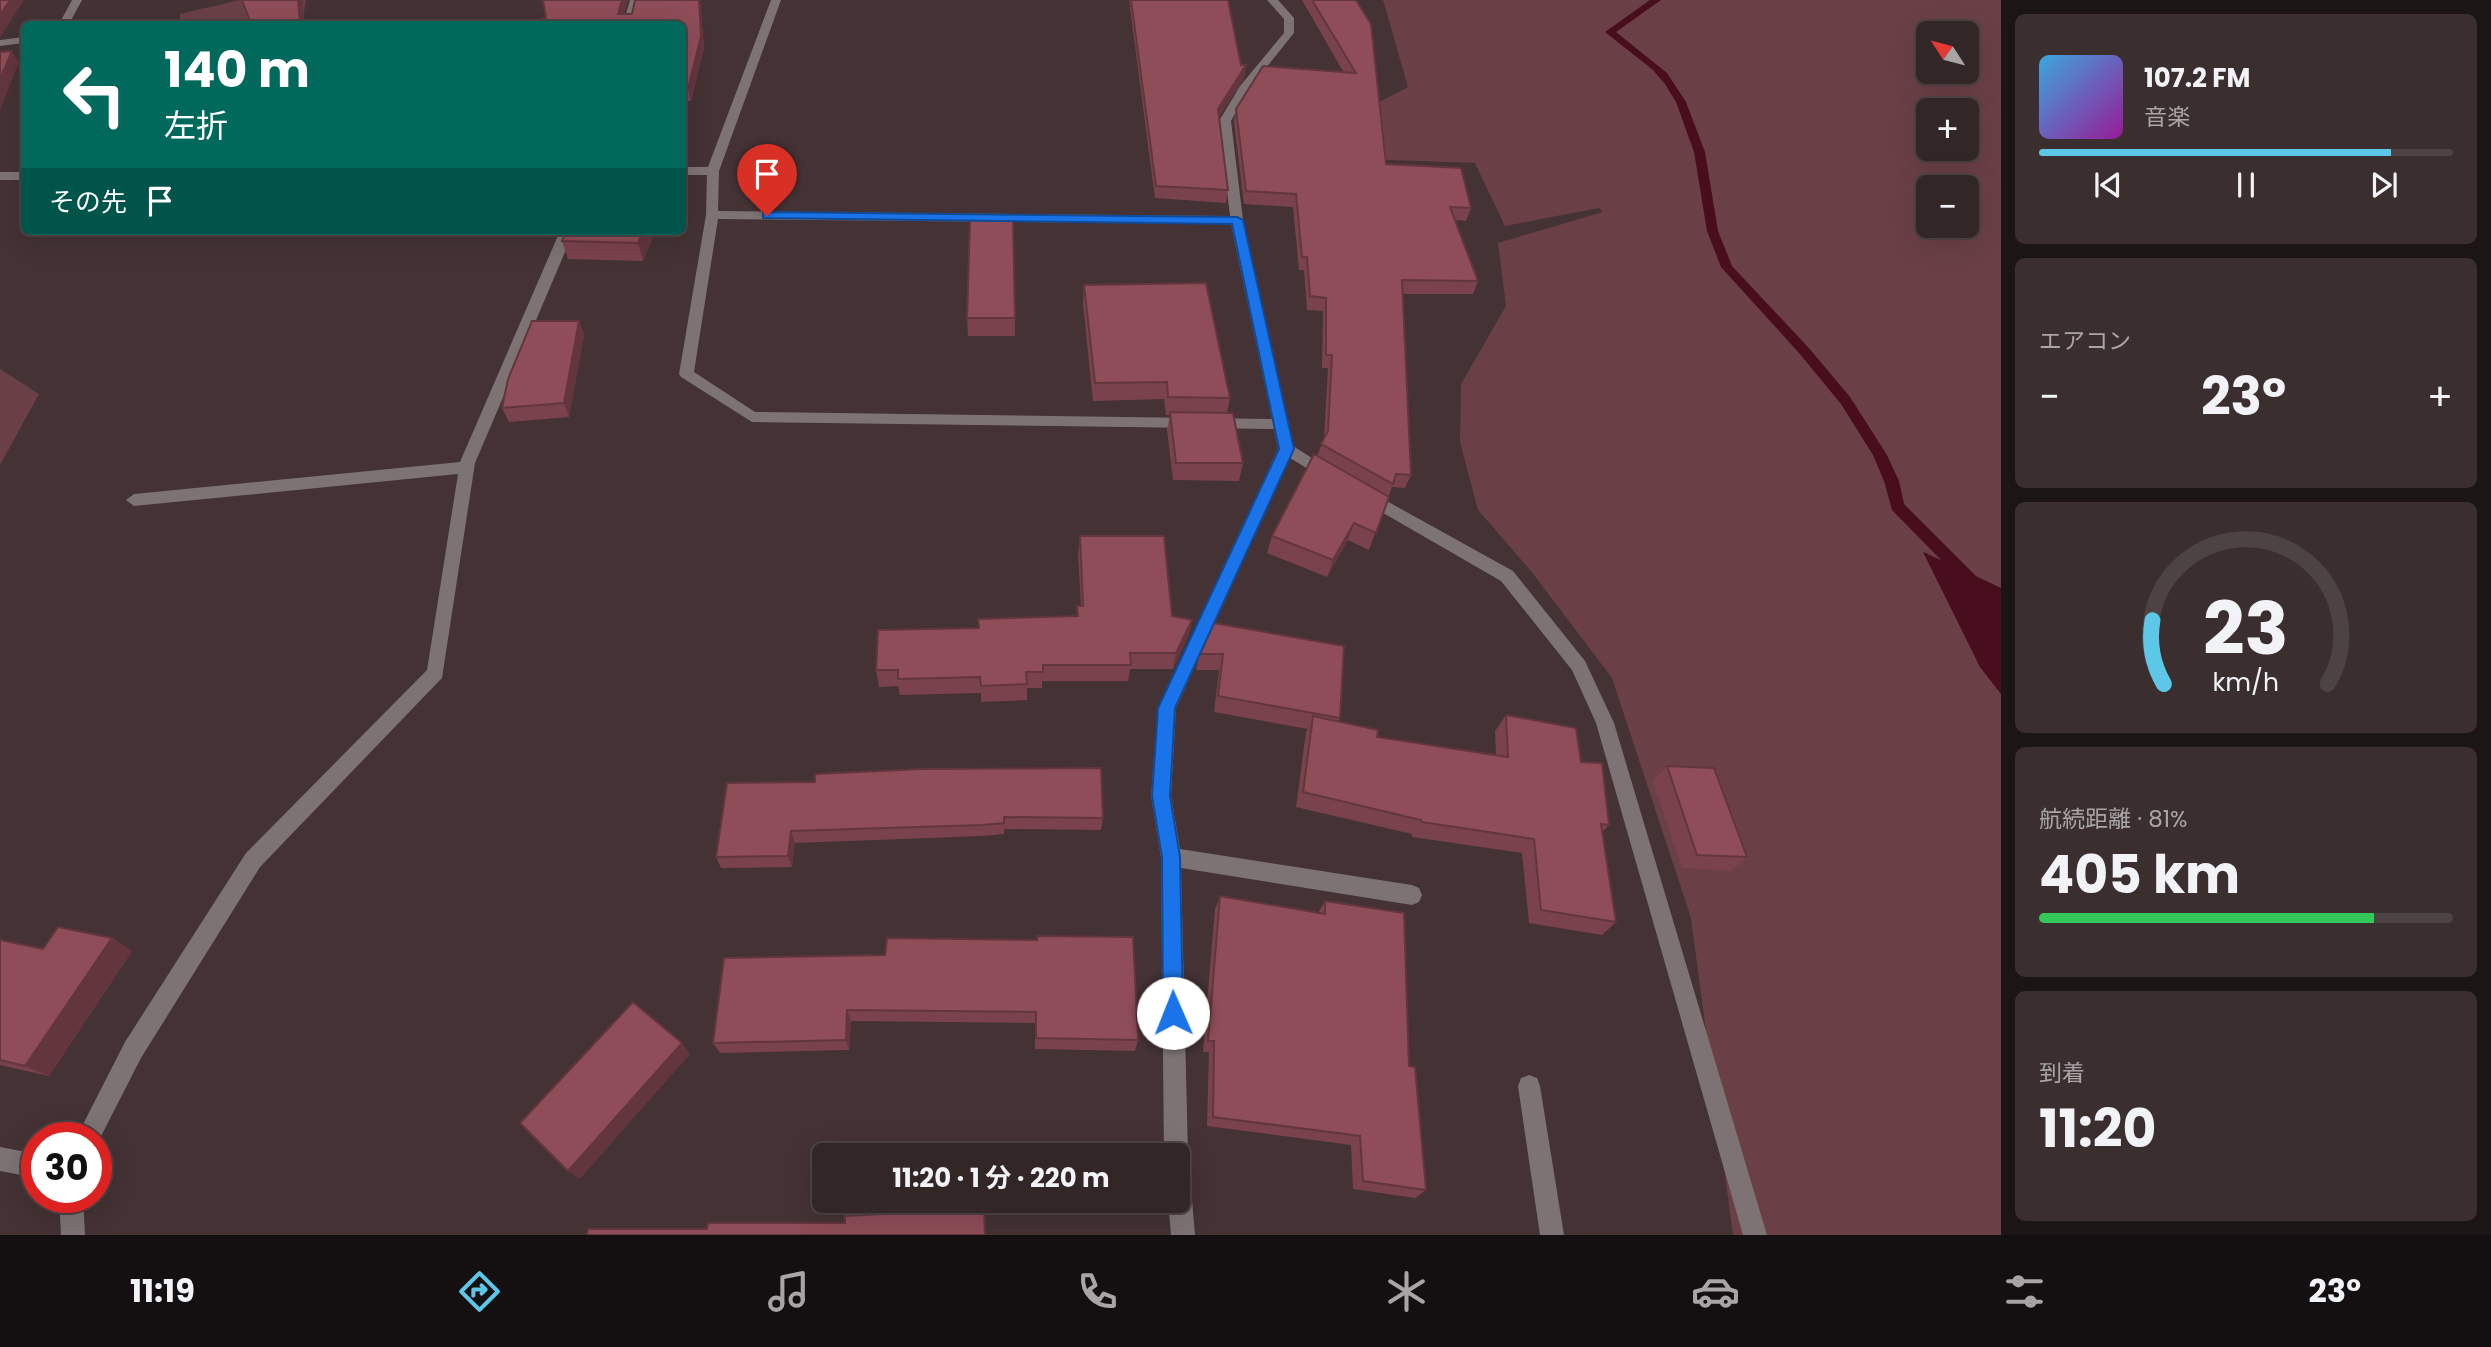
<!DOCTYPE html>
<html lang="ja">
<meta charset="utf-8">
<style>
body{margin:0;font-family:Poppins,"Noto Sans JP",sans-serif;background:#3b2e2f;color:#f1f3f6;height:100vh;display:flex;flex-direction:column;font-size:26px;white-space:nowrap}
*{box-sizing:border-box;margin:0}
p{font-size:23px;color:#a9a5a7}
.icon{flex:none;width:38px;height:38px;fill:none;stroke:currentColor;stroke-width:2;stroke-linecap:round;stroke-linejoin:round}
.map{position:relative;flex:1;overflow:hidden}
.side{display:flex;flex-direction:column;gap:14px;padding:14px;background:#1c1515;width:490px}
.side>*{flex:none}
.guide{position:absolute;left:21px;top:21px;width:665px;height:214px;border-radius:10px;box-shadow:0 7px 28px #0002,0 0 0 2px #4e4344;background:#00695c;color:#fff;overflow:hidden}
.needle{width:46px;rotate:306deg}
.tools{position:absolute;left:1916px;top:21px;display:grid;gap:14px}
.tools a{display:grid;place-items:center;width:63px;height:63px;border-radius:10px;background:#332627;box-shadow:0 7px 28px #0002,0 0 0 2px #4e4344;font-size:35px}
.speed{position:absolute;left:21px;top:1122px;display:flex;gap:14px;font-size:35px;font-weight:700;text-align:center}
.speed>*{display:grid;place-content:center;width:91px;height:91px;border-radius:50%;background:#332627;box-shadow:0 7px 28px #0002,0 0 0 2px #4e4344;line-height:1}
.speed .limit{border:10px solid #d22;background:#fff;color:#111}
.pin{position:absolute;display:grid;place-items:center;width:60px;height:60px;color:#fff;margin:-72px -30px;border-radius:50% 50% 50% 0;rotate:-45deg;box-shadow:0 0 7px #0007}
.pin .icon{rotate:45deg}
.me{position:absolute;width:77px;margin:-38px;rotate:359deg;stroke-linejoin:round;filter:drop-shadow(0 0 5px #0008)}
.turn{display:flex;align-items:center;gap:24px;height:147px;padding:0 28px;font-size:32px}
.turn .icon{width:91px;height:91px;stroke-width:2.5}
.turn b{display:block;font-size:49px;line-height:60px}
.then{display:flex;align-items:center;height:66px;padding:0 28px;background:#0003;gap:14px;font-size:26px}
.big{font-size:52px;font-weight:700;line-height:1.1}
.side .card{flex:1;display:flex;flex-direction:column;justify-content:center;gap:10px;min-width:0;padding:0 24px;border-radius:10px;background:#3b2e2f}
.side .dial{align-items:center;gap:0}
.dial svg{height:182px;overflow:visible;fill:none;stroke:#4e4344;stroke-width:7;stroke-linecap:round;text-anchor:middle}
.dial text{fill:#f1f3f6;stroke:none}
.song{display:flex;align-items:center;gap:21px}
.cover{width:84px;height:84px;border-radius:10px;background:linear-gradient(135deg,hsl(200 70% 55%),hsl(300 70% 35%))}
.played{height:7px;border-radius:4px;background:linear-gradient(90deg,#5cc7e7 85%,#4e4344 85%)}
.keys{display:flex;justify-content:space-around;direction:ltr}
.heat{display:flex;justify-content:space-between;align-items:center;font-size:38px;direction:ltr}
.charge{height:10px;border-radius:5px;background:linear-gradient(90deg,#34c759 81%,#4e4344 0)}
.trip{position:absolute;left:812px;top:1143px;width:378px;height:70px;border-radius:10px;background:#332627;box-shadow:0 7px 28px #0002,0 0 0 2px #4e4344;font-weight:700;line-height:70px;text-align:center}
.menu{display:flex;height:112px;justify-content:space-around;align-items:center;background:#140f10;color:#a9a5a7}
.menu .icon{width:49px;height:49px}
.menu .current{color:#5cc7e7}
.menu b{font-size:32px;color:#f1f3f6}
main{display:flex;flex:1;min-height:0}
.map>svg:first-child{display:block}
.green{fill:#6a4046;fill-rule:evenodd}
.water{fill:#480e1d}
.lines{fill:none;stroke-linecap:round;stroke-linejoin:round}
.stream{fill:#480e1d;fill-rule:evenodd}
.minor{fill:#7d7374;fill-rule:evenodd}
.wall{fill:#7a424c}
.shaded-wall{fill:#63363e}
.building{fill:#8e4d58;stroke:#63363e;stroke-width:2}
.route{fill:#1a73e8;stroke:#114b97;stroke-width:2}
</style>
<main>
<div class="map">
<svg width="2001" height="1235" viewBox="0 0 2001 1235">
<rect width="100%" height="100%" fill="#443234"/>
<path class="green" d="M240,0H306L302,24H180V14Z
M1383,0H2001V588L1924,552L1980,667L2001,694V1235H1733L1691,918L1612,678L1531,571L1478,510L1460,442L1461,384L1506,306L1498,243L1603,212L1599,208L1505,226L1475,163L1334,158L1345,120L1408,87ZM1928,33H1967V72H1928ZM1928,110H1967V149H1928ZM1928,187H1967V226H1928Z
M0,369L39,394L0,465Z"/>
<path class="water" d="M1923,552L2001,588V694L1980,667Z"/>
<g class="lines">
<path class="stream" d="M1650,0H1661L1616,32L1667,73L1686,102L1705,152L1718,231L1732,266L1808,347L1850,397L1887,455L1899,481L1904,504L2001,601V617L1995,615L1892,510L1884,481L1873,455L1841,404L1799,353L1721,267L1707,231L1694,152L1676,102L1665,84L1653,70L1605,32Z"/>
<path class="minor" d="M72,0H82L69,24H59Z
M630,0H640L633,24H623Z
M771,0H781L719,171L718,211L1230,216L1219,121L1240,86L1284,33V19L1267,0H1278L1294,18V33L1249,89L1231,121L1243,220L1293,446L1337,474L1329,480L1323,478L1290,458L1176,708L1171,796L1180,849L1412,885L1419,888L1422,895L1419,902L1412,905L1181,868L1188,1155L1184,1163L1179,1166L1186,1169L1190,1177L1195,1235H1171L1168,1200H1178V1155H1164L1161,857L1151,796L1158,708L1278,449L1274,429L752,422L681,377L679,374L706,215L707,175H682V167H708ZM718,219L1231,224L1272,419L755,412L694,372Z
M24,37V43L0,46V40Z
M0,172H24V180H0Z
M560,231H574L475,463L442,678L260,867L141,1058L96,1146V1138H76L125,1042L246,853L427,670L458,474L134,506L126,500L134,494L460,462Z
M1365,489L1513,571L1585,661L1614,723L1767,1235H1743L1596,723L1572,670L1501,581L1359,499L1357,495L1359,491Z
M1529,1075L1537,1078L1540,1086L1564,1235H1540L1518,1086L1521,1078Z
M0,1147L37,1154V1178L0,1171Z
M59,1197H83L85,1235H61Z"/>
</g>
<path class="wall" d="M543,0H628L624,14H632L635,0H700L704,48L691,101H682V24H542V18H546Z
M1129,0H1228L1241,65H1246L1244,78L1219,117L1228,190L1226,203L1155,198Z
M1302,0H1356L1386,164L1471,208L1466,221L1455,220L1478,281L1473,294H1403L1411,475L1405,488L1392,487L1369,550L1348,540L1327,577L1267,553L1272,536L1317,456L1324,438L1328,368H1322L1323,311L1307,310L1304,270H1299L1293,207L1244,204L1234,122L1236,109L1344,73Z
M566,231H655L643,261L568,259L562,241Z
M1084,285L1230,398L1227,413L1243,463L1239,481L1173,480L1167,430L1170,415H1166L1164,399L1093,401L1083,303Z
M967,318H1015V336H968Z
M579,321L584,335L569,417L509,422L502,408Z
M1080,536L1172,616L1192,620L1188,636L1173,669H1130L1128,681H1042V688H1027V700L981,702V693L900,695L898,686L879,687L876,670L979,628L1077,616V606H1081L1078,553Z
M1214,623L1340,718L1338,722L1377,737L1496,755L1495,731L1506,715L1581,762L1609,825L1602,832L1616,922L1602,935L1529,923L1522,853L1412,837V834L1296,807L1306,732L1308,729L1214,712L1219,670H1196L1200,654Z
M1667,766L1747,857L1731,871L1682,868L1653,781Z
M727,783L1103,818L1101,830L1004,829V834L982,836L795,843L792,867L721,868L716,857Z
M1220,896L1318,913L1325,901L1409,1066L1426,1190L1415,1198L1353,1189L1351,1145L1207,1126L1209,1052H1203L1215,909Z
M112,938L132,951L49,1076L0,1065V940L43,949Z
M885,955L1138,1040L1135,1051L1035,1049V1023L851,1021L849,1050L720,1053L713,1043Z"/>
<path class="shaded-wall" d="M10,0H24L0,38V15Z
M298,0H302L305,24H300Z
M622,0H628L621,24L618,14Z
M699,0H700L704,48L691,101L688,89Z
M12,51L19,62L0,110V79Z
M1246,65L1244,78L1216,121L1218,109Z
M643,231H655L643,261L638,243Z
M579,321L584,335L569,417L564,403Z
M1354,523L1348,540L1327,577L1333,560Z
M1192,620L1188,636L1173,669L1176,653Z
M791,831L795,843L792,867L788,856Z
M112,938L132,951L49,1076L25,1066Z
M847,1010L851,1021L849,1050L846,1040Z
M682,1043L690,1054L580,1179L568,1171Z"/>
<path class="building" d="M0,0H10L0,15Z
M242,0H298L300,24H251Z
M543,0H622L618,14H632L635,0H699L701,36L688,89H682V24H542V18H546Z
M1131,0H1228L1241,65H1246L1218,109L1228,190L1156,186Z
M1312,0H1356L1371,24L1386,164L1461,168L1471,208L1450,207L1478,281L1402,280L1411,475L1396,474L1393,484L1321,444L1328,431L1332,355H1326V298L1310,296L1307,257H1302L1296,194L1246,191L1236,109L1263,66L1356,73Z
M12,51L0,79V52Z
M1013,219L1015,318H967L970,220Z
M566,231H643L638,243L562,241Z
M1206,283L1230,398L1168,397L1167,382L1095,383L1084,285Z
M532,321H579L564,403L502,408L508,379Z
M1170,412L1233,413L1243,463H1176Z
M1314,454L1389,497L1376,533L1354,523L1333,560L1272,536Z
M1080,536H1164L1172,616L1192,620L1176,653H1130L1131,665H1043V672H1026L1027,684L981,686L980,677L898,679V670H876L878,630L979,628L978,619L1078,616L1077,606H1083Z
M1214,623L1344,646L1340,718L1218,696L1223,654H1200Z
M1506,715L1576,728L1581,762L1602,763L1609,825L1601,824L1616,922L1541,910L1534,839L1422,822L1421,820L1303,792L1313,716L1378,730L1377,737L1508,757Z
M1667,766L1714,768L1747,857L1697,855Z
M1101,768L1103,818L1004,817V823L982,825L791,831L788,856L716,857L727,783L815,782V774L922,769Z
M1220,896L1325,914V901L1404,913L1409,1066L1415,1067L1426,1190L1363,1181L1360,1136L1213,1117L1214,1041H1208Z
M58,927L112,938L25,1066L0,1060V940L43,949Z
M1037,936L1133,937L1138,1040L1036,1038V1012L847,1010L846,1040L713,1043L724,958L885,955L887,938L1037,940Z
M633,1002L682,1043L568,1171L520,1123Z
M984,1209L985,1235H587L588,1229H707L708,1223H845V1216Z"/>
<path class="route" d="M767,212L1237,217L1243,220L1294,449L1175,708L1170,796L1180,857L1183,1013L1180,1020L1173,1023L1166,1020L1163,1013L1162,857L1152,796L1158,708L1279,449L1232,224L763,218V213Z"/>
</svg>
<div class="tools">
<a><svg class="needle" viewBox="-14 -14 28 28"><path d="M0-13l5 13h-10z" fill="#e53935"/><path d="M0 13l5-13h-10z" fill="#a9a5a7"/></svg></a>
<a>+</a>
<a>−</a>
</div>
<div class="speed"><div class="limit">30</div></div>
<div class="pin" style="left:767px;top:216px;background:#d93025"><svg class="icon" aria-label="arrive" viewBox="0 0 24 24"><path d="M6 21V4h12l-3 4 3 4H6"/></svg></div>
<svg class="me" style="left:1173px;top:1013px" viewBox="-20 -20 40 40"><circle r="19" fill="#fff"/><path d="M0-13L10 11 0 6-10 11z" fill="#1a73e8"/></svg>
<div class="trip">11:20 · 1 分 · 220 m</div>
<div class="guide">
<div class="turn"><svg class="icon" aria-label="left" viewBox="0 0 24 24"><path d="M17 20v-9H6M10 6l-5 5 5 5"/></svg><div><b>140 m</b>左折</div></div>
<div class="then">その先<svg class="icon" aria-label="arrive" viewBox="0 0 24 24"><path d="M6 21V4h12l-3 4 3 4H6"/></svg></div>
</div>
</div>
<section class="side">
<div class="card">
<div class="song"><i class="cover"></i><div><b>107.2 FM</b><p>音楽</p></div></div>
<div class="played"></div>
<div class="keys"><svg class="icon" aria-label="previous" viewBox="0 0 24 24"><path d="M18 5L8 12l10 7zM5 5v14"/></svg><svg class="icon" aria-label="pause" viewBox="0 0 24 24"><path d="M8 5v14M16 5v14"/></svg><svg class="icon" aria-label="next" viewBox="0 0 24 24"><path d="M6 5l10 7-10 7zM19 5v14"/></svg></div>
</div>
<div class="card"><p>エアコン</p>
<div class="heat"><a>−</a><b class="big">23°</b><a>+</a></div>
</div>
<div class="card dial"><svg viewBox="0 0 100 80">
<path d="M14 69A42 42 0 1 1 86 69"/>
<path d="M14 69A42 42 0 0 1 9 41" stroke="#5cc7e7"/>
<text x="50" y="56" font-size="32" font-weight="700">23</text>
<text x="50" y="72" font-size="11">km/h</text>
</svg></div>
<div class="card"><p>航続距離 · 81%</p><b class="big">405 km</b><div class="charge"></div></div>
<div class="card"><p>到着</p><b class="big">11:20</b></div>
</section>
</main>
<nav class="menu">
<b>11:19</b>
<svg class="icon current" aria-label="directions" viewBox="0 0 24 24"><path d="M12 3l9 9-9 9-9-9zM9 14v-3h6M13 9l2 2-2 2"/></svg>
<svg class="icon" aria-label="music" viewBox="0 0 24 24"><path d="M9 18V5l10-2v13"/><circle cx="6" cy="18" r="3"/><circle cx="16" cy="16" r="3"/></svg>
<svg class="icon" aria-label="phone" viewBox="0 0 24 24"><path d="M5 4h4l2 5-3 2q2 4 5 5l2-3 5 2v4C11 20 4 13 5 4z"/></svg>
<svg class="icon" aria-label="climate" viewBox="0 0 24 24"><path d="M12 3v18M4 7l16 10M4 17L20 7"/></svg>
<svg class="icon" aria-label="car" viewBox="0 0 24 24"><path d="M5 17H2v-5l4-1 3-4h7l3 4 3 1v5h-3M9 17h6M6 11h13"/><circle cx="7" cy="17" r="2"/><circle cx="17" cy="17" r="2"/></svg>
<svg class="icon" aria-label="filters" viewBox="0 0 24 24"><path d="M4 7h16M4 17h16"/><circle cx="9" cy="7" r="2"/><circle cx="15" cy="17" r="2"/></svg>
<b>23°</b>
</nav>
